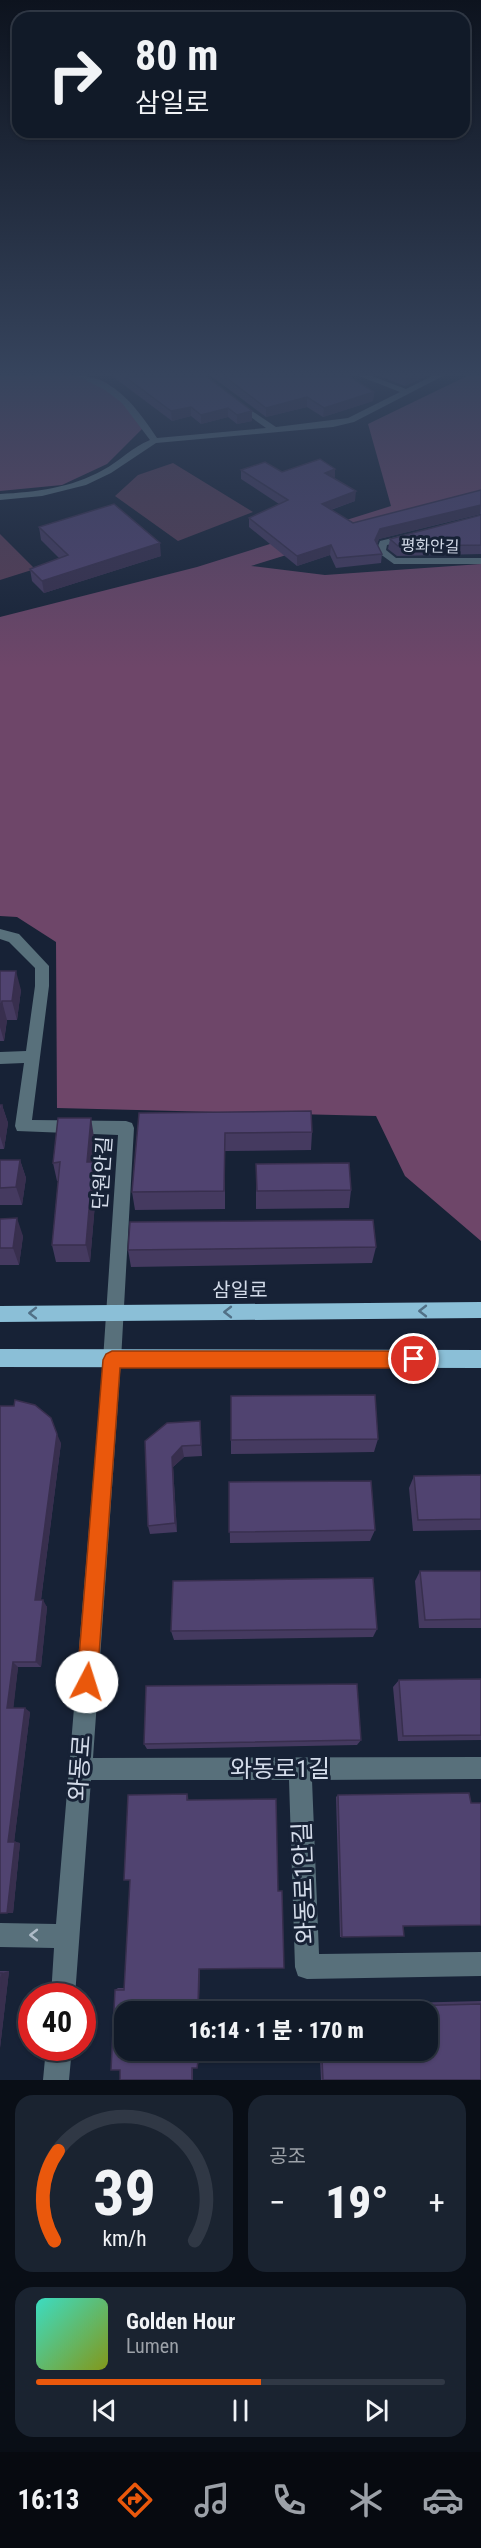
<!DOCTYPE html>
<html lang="ko">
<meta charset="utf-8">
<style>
body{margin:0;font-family:"Roboto Condensed","Noto Sans KR",sans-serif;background:#1a2330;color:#f1f3f6;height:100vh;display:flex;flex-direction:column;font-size:22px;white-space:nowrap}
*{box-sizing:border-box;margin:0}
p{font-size:20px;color:#9ca1a8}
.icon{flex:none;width:33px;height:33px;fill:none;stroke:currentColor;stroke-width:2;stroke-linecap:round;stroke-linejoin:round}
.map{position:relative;height:2080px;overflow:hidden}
.details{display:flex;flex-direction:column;gap:15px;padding:15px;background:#090e16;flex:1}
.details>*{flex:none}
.top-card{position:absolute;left:12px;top:12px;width:458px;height:126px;border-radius:18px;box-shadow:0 2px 4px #0004,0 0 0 2px #303845;background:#111a28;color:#f1f3f6;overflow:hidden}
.speed{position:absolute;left:18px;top:1983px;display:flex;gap:12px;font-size:30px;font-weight:700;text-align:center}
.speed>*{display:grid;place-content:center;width:78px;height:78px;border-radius:50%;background:#111a28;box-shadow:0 2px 4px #0004,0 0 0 2px #303845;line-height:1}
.speed .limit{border:9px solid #d22;background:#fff;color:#111}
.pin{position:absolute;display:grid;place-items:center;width:51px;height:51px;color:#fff;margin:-26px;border:3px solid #fff;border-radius:50%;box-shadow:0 2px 6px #0007}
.me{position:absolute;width:66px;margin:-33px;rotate:5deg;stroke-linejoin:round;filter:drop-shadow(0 0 4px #0008)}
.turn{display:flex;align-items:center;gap:21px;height:126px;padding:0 24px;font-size:27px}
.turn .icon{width:78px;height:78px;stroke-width:2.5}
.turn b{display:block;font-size:42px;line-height:51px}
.big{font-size:45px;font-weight:800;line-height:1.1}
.details .widget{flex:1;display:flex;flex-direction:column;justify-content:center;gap:9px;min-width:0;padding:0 21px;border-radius:18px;background:#1a2330}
.details .dial{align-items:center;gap:0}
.dial svg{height:156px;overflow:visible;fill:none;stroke:#303845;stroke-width:7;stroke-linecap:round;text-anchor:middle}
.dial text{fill:#f1f3f6;stroke:none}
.song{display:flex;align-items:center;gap:18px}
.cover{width:72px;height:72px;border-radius:9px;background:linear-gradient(135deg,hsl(170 70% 55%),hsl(70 70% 35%))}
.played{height:6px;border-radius:3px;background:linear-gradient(90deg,#ea580c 55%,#303845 55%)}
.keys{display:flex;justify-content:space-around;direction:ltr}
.heat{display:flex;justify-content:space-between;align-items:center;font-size:33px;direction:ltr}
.details .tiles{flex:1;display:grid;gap:15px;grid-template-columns:1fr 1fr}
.widget:last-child{grid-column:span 2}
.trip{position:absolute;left:114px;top:2001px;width:324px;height:60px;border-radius:18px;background:#111a28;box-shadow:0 2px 4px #0004,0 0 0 2px #303845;font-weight:800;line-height:60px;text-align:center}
.menu{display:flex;height:96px;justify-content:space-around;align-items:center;background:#070a10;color:#9ca1a8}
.menu .icon{width:42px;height:42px}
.menu .selected{color:#ea580c}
.menu b{font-size:27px;color:#f1f3f6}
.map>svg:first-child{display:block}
.green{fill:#593d56}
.forest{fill:#6e4669}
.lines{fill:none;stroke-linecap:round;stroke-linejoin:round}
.minor{fill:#58707b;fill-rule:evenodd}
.major{fill:#8bbfd7;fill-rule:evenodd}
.wall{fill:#453a60}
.shaded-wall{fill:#382f4e}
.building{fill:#504370;stroke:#382f4e;stroke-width:1.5;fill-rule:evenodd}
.oneway{stroke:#517086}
.oneway2{stroke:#aebbc8}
.route{fill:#ea580c;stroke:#983908;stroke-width:1.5}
.labels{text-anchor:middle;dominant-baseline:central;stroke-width:6;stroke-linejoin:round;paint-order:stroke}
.far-street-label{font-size:16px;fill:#d3dbe9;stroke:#172236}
.street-label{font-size:20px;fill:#d3dbe9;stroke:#172236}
.near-street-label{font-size:24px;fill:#d3dbe9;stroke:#172236}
</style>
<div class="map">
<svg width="481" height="2080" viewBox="0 0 481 2080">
<rect width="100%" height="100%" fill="#172236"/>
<path class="green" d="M173,463L253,512L178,541L115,496L138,475Z
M0,534L35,569L0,580Z"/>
<path class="forest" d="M0,376C27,376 87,369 108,384C123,396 133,413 143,428L107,464L62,485L0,491Z
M467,376H481V495L251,566L325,575L481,564V1241L405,1176L376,1116L57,1108L56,942L17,917L0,916V617L197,567L391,506L368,424Z"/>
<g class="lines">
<path class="minor" d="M78,376C115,376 139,411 157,438L266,428L234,405L233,403L237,401L276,427L348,418L400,392L359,376H372L406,389L432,376H443L354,422L333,427L156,443L111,473L86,485L42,496L0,500V494C36,492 71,488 103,470C120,461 132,447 150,440L122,403L105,390Z
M408,534L413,537L411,539L387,545L386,550L396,558H481V564H394L376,551L380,541Z
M0,929L19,934L49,966V986L32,1120L126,1121L132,1123L134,1128L121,1360L93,1758L481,1757V1779L312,1780L319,1954L481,1952V1976L307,1979L298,1976L295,1967L289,1780H91L75,1996H51L54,1948L0,1947V1923L56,1924L103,1360L118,1135L17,1131L15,1126L24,1063L0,1064V1052L26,1051L35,986V968L9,942L0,939Z
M46,2048H72L69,2080H43Z"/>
<path class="major" d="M481,1302V1318L0,1322V1306Z
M0,1349L481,1350V1368L0,1367Z"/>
</g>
<path class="wall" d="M112,376H206L252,411V421L237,424L228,417L201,424L191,416L172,421Z
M211,376H349L374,392L373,401L323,417L307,407L266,417Z
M379,376H426L405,386Z
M241,470L282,472L334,478L355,501L331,510L353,523L481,490V514L379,539L377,544L382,554L381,563L336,568L330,555L297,566L249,527V518L279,504L241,479Z
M481,515V554L397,556L388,549L390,539Z
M39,527L161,556L44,593L32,581L30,569L59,558L41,540Z
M0,971L21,990L17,1020H7L4,1041H0Z
M0,1105H2L8,1123L4,1149H0Z
M139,1113L312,1132L311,1150L225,1151V1209L135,1210L132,1192Z
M94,1137L92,1162H93L97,1180L90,1262H56L52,1245L58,1181H57L53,1163Z
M0,1160H20L26,1178L22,1205H0Z
M256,1164L351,1190L349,1208L256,1209Z
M0,1219L23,1236L19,1265H0Z
M376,1247L372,1263L131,1267L128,1250Z
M231,1396L378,1439L374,1452L231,1454Z
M0,1406L61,1443L41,1600L47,1607L41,1667H18L13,1708L30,1712L14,1842L20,1843L13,1913Z
M200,1421L202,1456L184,1457L173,1467L177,1532L150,1534L148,1526L145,1441Z
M481,1475V1530L413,1531L409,1488L414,1476Z
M229,1482L375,1530L370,1541L230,1543Z
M420,1571H481V1628H419L415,1581Z
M377,1629L373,1637L174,1640L171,1631Z
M481,1679V1740L398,1741L393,1687L399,1680Z
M361,1740L357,1745L147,1749L144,1744Z
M187,1794L188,1796L200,1969L199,2002L400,1999L405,2003L481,2001V2080H321L320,2059L199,2061L197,2068H193V2080L120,2070L115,1990L118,1988H125Z
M338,1795L342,1937H340L336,1797Z
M0,1971H9L0,2048Z"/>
<path class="shaded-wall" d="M410,376H426L405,386L406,378Z
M374,392L373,401L323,417L324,408Z
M307,397V407L266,417V408Z
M191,407V416L172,421L171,411Z
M228,408V417L201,424V415Z
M252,411V421L237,424V415Z
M335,469V478L325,473Z
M356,491L355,501L321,513L322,504Z
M481,505L480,514L379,539L374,550L375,540L380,529Z
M160,543L161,556L44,593L42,581Z
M331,545L330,555L297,566V556Z
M16,971L21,990L17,1020L12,1001Z
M2,1001L7,1020L4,1041L0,1027V1011Z
M2,1105L8,1123L4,1149L0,1136V1119Z
M91,1118L94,1137L90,1180L87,1162Z
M20,1160L26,1178L22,1205L16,1187Z
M93,1162L97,1180L90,1262L86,1245Z
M17,1218L23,1236L19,1265L13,1248Z
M57,1434L61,1443L40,1607L35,1600Z
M182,1446L184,1457L173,1467L177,1532L175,1523L172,1457Z
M43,1600L47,1607L41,1667L36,1662Z
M13,1662L18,1667L13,1712L7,1708Z
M25,1708L30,1712L14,1843L8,1842Z
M15,1842L20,1843L13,1913H7Z
M200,1967L199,2002L198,2005L199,1969Z
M9,1971L0,2048V1992L2,1973Z"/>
<path class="building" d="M124,376H206L252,411L237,415L228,408L201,415L191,407L171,411Z
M224,376H349L374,392L324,408L307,397L266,408Z
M320,459L335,469L325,473L356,491L322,504L353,523L481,490V505L380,529L375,540L382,554L337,558L331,545L297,556L249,518L288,500L241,470L265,462L282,472Z
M114,504L160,543L42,581L30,569L68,555L39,527Z
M481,515V545L398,546L390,539Z
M0,971H16L12,1001H2L0,1011Z
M0,1105H2L0,1119Z
M311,1111L312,1132L225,1133L224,1191L132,1192L139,1113Z
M58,1118H91L87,1162H93L86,1245H52L60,1162L53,1163Z
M0,1160H20L16,1187L0,1188Z
M349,1163L351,1190L257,1191L256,1164Z
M17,1218L13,1248H0V1219Z
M373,1220L376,1247L128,1250L130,1222Z
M375,1395L378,1439L231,1440V1396Z
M15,1400L35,1405L51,1418L57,1434L35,1600H43L36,1662H13L7,1708H25L8,1842H15L7,1913H0V1406H14Z
M200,1421L201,1445L182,1446L172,1457L175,1523L148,1526L145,1441L167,1423Z
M481,1475V1519L418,1520L414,1476Z
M371,1481L375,1530L229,1532V1482Z
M420,1571H481V1619L425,1620Z
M373,1578L377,1629L171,1631L173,1581Z
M481,1679V1735L403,1736L399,1680Z
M357,1684L361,1740L144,1744L146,1686Z
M469,1793L471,1803H481V1925L403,1926L404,1936L342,1937L338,1795Z
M187,1794V1800L276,1799L278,1891H282L284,1968L199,1969L198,2005L405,2002V2006L481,2004V2080H323L322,2059L198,2061L197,2068H192V2080H120V2070H111L115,1990H124L130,1880H124L128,1795ZM124,2012H428V2050H124Z
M0,1973H2L0,1992Z"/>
<defs><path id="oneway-chevron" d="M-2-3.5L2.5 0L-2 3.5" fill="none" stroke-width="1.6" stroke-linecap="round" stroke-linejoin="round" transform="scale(1.5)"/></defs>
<g class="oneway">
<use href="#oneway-chevron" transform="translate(423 1311) rotate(180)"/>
<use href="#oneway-chevron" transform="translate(228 1312) rotate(180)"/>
<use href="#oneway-chevron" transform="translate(33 1313) rotate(180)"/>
</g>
<use class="oneway2" href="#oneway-chevron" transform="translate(34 1935) rotate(-180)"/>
<linearGradient id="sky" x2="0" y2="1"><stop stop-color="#0d131e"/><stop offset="0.56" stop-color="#36445d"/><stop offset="1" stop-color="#36445d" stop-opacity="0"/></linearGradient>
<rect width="481" height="668" fill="url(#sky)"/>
<path class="route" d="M112,1351H414L420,1354L423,1359L420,1365L414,1368H120L97,1682L94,1689L87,1692L80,1689L77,1682L103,1360L106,1354Z"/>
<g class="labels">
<g class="far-street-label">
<text transform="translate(430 546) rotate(2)">평화안길</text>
</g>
<g class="street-label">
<text transform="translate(102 1173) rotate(-86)">단원안길</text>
<text x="240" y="1290">삼일로</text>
</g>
<g class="near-street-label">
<text transform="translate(80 1768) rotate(-86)">와동로</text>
<text x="280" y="1769">와동로1길</text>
<text transform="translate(304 1883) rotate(-92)">와동로1안길</text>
</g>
</g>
</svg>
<div class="speed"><div class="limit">40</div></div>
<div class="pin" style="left:414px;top:1359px;background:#d93025"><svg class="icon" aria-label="arrive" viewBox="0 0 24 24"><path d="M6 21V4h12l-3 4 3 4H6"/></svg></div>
<svg class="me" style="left:87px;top:1682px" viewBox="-20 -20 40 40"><circle r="19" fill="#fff"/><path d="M0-13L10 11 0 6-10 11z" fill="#ea580c"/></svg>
<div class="trip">16:14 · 1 분 · 170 m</div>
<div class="top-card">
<div class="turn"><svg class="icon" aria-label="right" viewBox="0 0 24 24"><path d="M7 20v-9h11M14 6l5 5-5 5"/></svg><div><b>80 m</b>삼일로</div></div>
</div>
</div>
<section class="details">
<div class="tiles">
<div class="widget dial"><svg viewBox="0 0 100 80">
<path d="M14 69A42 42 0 1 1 86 69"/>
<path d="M14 69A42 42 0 0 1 16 23" stroke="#ea580c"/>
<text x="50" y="56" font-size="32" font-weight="700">39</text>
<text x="50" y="72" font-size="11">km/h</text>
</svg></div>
<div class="widget"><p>공조</p>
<div class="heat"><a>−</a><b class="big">19°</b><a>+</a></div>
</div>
<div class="widget">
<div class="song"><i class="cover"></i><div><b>Golden Hour</b><p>Lumen</p></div></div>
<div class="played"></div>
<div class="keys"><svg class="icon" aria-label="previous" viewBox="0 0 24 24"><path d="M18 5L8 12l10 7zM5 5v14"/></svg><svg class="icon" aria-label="pause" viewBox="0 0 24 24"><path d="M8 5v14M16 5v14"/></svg><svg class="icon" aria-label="next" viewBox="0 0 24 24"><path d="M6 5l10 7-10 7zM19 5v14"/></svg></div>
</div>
</div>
</section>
<nav class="menu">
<b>16:13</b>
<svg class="icon selected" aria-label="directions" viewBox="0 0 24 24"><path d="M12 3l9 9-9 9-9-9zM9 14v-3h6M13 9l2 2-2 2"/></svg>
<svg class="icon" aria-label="music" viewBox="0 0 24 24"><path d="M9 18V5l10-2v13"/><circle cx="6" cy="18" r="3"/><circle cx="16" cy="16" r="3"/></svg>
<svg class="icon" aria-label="phone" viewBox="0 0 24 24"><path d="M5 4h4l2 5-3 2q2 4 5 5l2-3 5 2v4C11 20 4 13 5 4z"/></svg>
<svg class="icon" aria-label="climate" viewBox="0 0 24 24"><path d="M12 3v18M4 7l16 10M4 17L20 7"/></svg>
<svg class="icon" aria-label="car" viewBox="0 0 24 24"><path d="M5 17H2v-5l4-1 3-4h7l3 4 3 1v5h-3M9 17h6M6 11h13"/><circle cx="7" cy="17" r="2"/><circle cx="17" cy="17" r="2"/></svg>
</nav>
